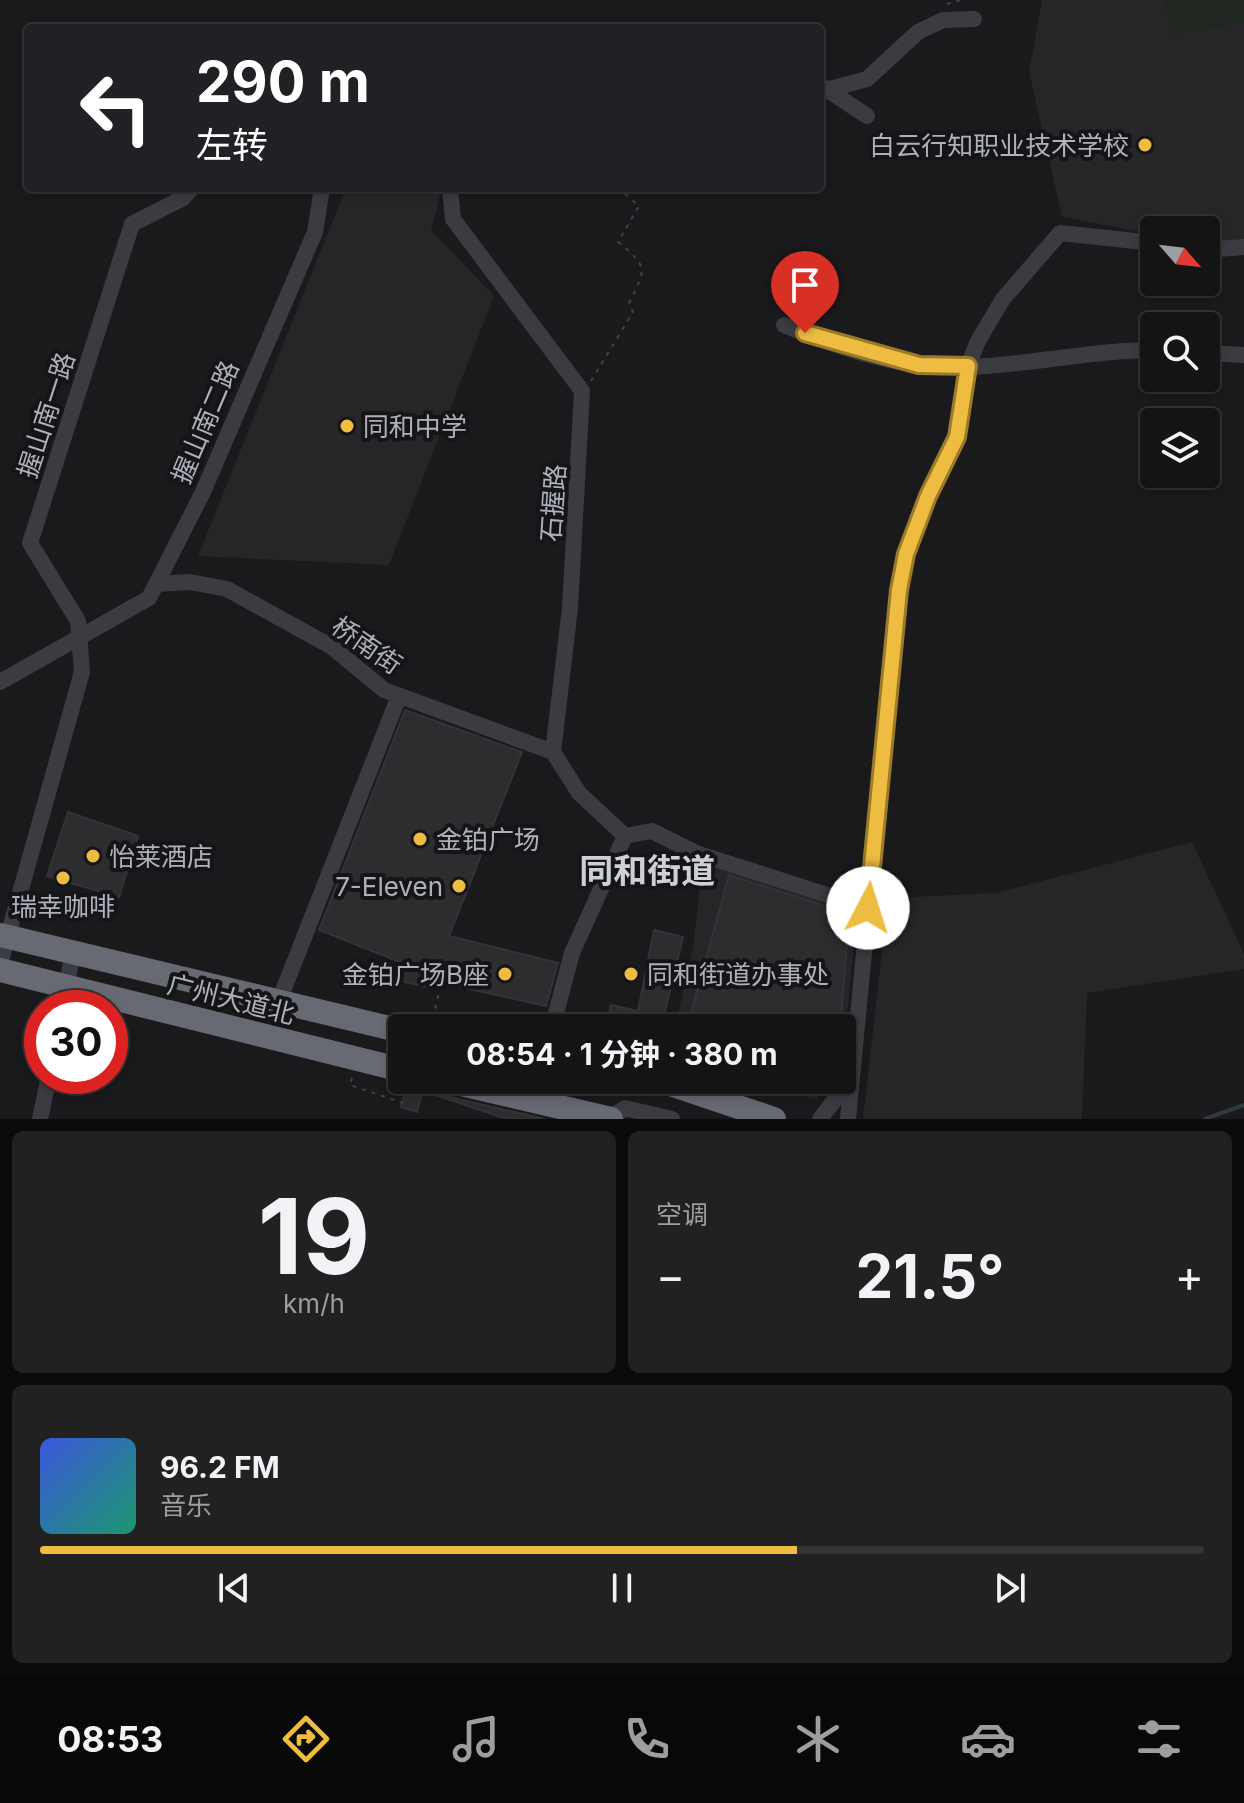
<!DOCTYPE html>
<html lang="zh">
<meta charset="utf-8">
<style>
body{margin:0;font-family:Inter,"Noto Sans SC",sans-serif;background:#212122;color:#f1f3f6;height:100vh;display:flex;flex-direction:column;font-size:30px;white-space:nowrap}
*{box-sizing:border-box;margin:0}
p{font-size:26px;color:#9d9ea0}
.icon{flex:none;width:44px;height:44px;fill:none;stroke:currentColor;stroke-width:2;stroke-linecap:round;stroke-linejoin:round}
.map{position:relative;height:1119px;overflow:hidden}
.drawer{display:flex;flex-direction:column;gap:12px;padding:12px;background:#0b0b0c;flex:1}
.drawer>*{flex:none}
.top-card{position:absolute;left:24px;top:24px;width:800px;height:168px;border-radius:8px;box-shadow:0 4px 12px #0003,0 0 0 2px #333334;background:#202124;color:#fff;overflow:hidden}
.needle{width:52px;rotate:118deg}
.fabs{position:absolute;left:1140px;top:216px;display:grid;gap:16px}
.fabs a{display:grid;place-items:center;width:80px;height:80px;border-radius:8px;background:#141415;box-shadow:0 4px 12px #0003,0 0 0 2px #333334;font-size:40px}
.speed{position:absolute;left:24px;top:990px;display:flex;gap:16px;font-size:40px;font-weight:700;text-align:center}
.speed>*{display:grid;place-content:center;width:104px;height:104px;border-radius:50%;background:#141415;box-shadow:0 4px 12px #0003,0 0 0 2px #333334;line-height:1}
.speed .limit{border:12px solid #d22;background:#fff;color:#111}
.pin{position:absolute;display:grid;place-items:center;width:68px;height:68px;color:#fff;margin:-82px -34px;border-radius:50% 50% 50% 0;rotate:-45deg;box-shadow:0 0 8px #0007}
.pin .icon{rotate:45deg}
.me{position:absolute;width:88px;margin:-44px;rotate:5deg;stroke-linejoin:round;filter:drop-shadow(0 0 6px #0008)}
.turn{display:flex;align-items:center;gap:28px;height:168px;padding:0 40px;font-size:36px}
.turn .icon{width:104px;height:104px;stroke-width:2.5}
.turn b{display:block;font-size:56px;line-height:68px}
.big{font-size:60px;font-weight:700;line-height:1.1}
.drawer .card{flex:1;display:flex;flex-direction:column;justify-content:center;gap:12px;min-width:0;padding:0 28px;border-radius:12px;background:#212122}
.drawer .dial{align-items:center;gap:0}
.dial b{font-size:104px;line-height:1}
.song{display:flex;align-items:center;gap:24px}
.cover{width:96px;height:96px;border-radius:12px;background:linear-gradient(135deg,hsl(230 70% 55%),hsl(160 70% 35%))}
.played{height:8px;border-radius:4px;background:linear-gradient(90deg,#eebc40 65%,#333334 65%)}
.keys{display:flex;justify-content:space-around;direction:ltr}
.heat{display:flex;justify-content:space-between;align-items:center;font-size:44px;direction:ltr}
.drawer .tiles{flex:1;display:grid;gap:12px;grid-template-columns:1fr 1fr}
.card:last-child{grid-column:span 2}
.trip{position:absolute;left:388px;top:1014px;width:468px;height:80px;border-radius:8px;background:#141415;box-shadow:0 4px 12px #0003,0 0 0 2px #333334;font-weight:700;line-height:80px;text-align:center}
.dock{display:flex;height:128px;justify-content:space-around;align-items:center;background:#080808;color:#9d9ea0}
.dock .icon{width:56px;height:56px}
.dock .selected{color:#eebc40}
.dock b{font-size:36px;color:#f1f3f6}
.map>svg:first-child{display:block}
.built{fill:#262629}
.green{fill:#202721}
.lines{fill:none;stroke-linecap:round;stroke-linejoin:round}
.stream{stroke:#303840;stroke-width:4}
.building{fill:#2d2d30;stroke:#343438;stroke-width:2}
.path{stroke:#414348;stroke-width:2;stroke-dasharray:4 6;stroke-linecap:butt}
.minor{stroke:#3b3c41;stroke-width:16}
.highway{stroke:#676a72;stroke-width:24}
.route-casing{stroke:#9b7a2a;stroke-width:20}
.route{stroke:#eebc40;stroke-width:14}
.poi-dot{fill:#eebc40;stroke:#151517;stroke-width:3}
.labels{text-anchor:middle;dominant-baseline:central;stroke-width:8;stroke-linejoin:round;paint-order:stroke}
.poi-label{font-size:26px;fill:#adb1bb;stroke:#151517;text-anchor:start}
.street-label{font-size:26px;fill:#adb1bb;stroke:#151517}
.district-label{font-size:34px;font-weight:bold;fill:#ced0d7;stroke:#151517}
</style>
<div class="map">
<svg width="1244" height="1119" viewBox="0 0 1244 1119">
<rect width="100%" height="100%" fill="#1a1a1c"/>
<path class="built" d="M1042,0H1244V246L1206,243V230H1154V234L1062,217L1029,72Z
M346,188H442L431,230L494,296L389,565L198,556Z
M1192,842L1244,954V969L1087,993L1082,1119H863L888,898L996,893Z
M703,862L857,911L842,1068V1028H675L693,947Z
M762,1080H832L816,1099L784,1092Z"/>
<path class="green" d="M1165,0H1244V23L1170,35Z"/>
<g class="lines">
<path class="stream" d="M1205,1119L1244,1105"/>
</g>
<path class="building" d="M405,710L522,752L449,936L558,963L546,1006L433,981L431,988L401,981L405,964L319,930Z
M68,812L138,836L119,897L47,876Z
M729,875L844,912L849,921L840,1028H687Z
M654,930L683,937L661,1028H635L607,1021L611,1005L638,1011Z
M413,1080H429L433,1090L441,1095L545,1119H507L423,1091L417,1112L401,1107L408,1083Z"/>
<g class="lines">
<path class="path" d="M947,4L961,0
M591,381L633,312L629,303C646,269 649,267 618,242L639,206L623,192L624,188
M430,1028L441,985L432,983
M352,1078L350,1085L403,1103"/>
<path class="minor" d="M825,88L867,116
M830,89L867,79L918,32L943,20L974,19
M450,188L453,219L582,391L570,608L553,752L579,793L625,836
M1206,250L1244,247
M784,325C826,342 874,360 920,365C997,374 1076,350 1154,350
M1206,353L1244,355
M156,584L190,582L227,589L332,647L384,690L553,752
M0,682L149,598L203,492L315,232L322,188
M625,836L652,831L696,853L868,908
M0,964L82,672L78,621L30,543L132,224L183,198L192,188
M279,1001L399,696
M62,1008L73,953
M552,1028L572,953L625,836
M609,1118L625,1108L672,1119
M40,1119L49,1076
M820,1119L848,1083
M848,1119L899,590L906,554L928,496L957,437L968,366L978,341L1003,299L1060,233L1154,243"/>
<path class="highway" d="M0,935L402,1031
M0,970L402,1070
M444,1080L611,1119
M658,1080L774,1119"/>
</g>
<g class="lines">
<defs>
<path id="route" d="M805,333L919,365L968,366L957,437L928,496L906,554L899,590L868,908"/>
</defs>
<use href="#route" class="route-casing"/>
<use href="#route" class="route"/>
</g>
<g class="poi-dot">
<circle cx="1145" cy="145" r="8"/>
<circle cx="347" cy="426" r="8"/>
<circle cx="420" cy="839" r="8"/>
<circle cx="93" cy="856" r="8"/>
<circle cx="63" cy="878" r="8"/>
<circle cx="459" cy="886" r="8"/>
<circle cx="505" cy="974" r="8"/>
<circle cx="631" cy="974" r="8"/>
</g>
<g class="labels">
<g class="poi-label">
<text x="1129" y="145" text-anchor="end">白云行知职业技术学校</text>
<text x="363" y="426">同和中学</text>
<text x="436" y="839">金铂广场</text>
<text x="109" y="856">怡莱酒店</text>
<text x="443" y="886" text-anchor="end">7-Eleven</text>
<text x="63" y="906" text-anchor="middle">瑞幸咖啡</text>
<text x="489" y="974" text-anchor="end">金铂广场B座</text>
<text x="647" y="974">同和街道办事处</text>
</g>
<g class="street-label">
<text transform="translate(46 415) rotate(-72)">握山南一路</text>
<text transform="translate(205 422) rotate(-67)">握山南二路</text>
<text transform="translate(553 503) rotate(-86)">石握路</text>
<text transform="translate(367 645) rotate(35)">桥南街</text>
<text transform="translate(231 999) rotate(14)">广州大道北</text>
</g>
<g class="district-label">
<text x="647" y="870">同和街道</text>
</g>
</g>
</svg>
<div class="fabs">
<a><svg class="needle" viewBox="-14 -14 28 28"><path d="M0-13l5 13h-10z" fill="#e53935"/><path d="M0 13l5-13h-10z" fill="#9d9ea0"/></svg></a>
<a><svg class="icon" aria-label="search" viewBox="0 0 24 24"><circle cx="10" cy="10" r="6"/><path d="M15 15l6 6"/></svg></a>
<a><svg class="icon" aria-label="layers" viewBox="0 0 24 24"><path d="M12 4l9 5-9 5-9-5zM3 14l9 5 9-5"/></svg></a>
</div>
<div class="speed"><div class="limit">30</div></div>
<div class="pin" style="left:805px;top:333px;background:#d93025"><svg class="icon" aria-label="arrive" viewBox="0 0 24 24"><path d="M6 21V4h12l-3 4 3 4H6"/></svg></div>
<svg class="me" style="left:868px;top:908px" viewBox="-20 -20 40 40"><circle r="19" fill="#fff"/><path d="M0-13L10 11 0 6-10 11z" fill="#eebc40"/></svg>
<div class="trip">08:54 · 1 分钟 · 380 m</div>
<div class="top-card">
<div class="turn"><svg class="icon" aria-label="left" viewBox="0 0 24 24"><path d="M17 20v-9H6M10 6l-5 5 5 5"/></svg><div><b>290 m</b>左转</div></div>
</div>
</div>
<section class="drawer">
<div class="tiles">
<div class="card dial"><b>19</b><p>km/h</p></div>
<div class="card"><p>空调</p>
<div class="heat"><a>−</a><b class="big">21.5°</b><a>+</a></div>
</div>
<div class="card">
<div class="song"><i class="cover"></i><div><b>96.2 FM</b><p>音乐</p></div></div>
<div class="played"></div>
<div class="keys"><svg class="icon" aria-label="previous" viewBox="0 0 24 24"><path d="M18 5L8 12l10 7zM5 5v14"/></svg><svg class="icon" aria-label="pause" viewBox="0 0 24 24"><path d="M8 5v14M16 5v14"/></svg><svg class="icon" aria-label="next" viewBox="0 0 24 24"><path d="M6 5l10 7-10 7zM19 5v14"/></svg></div>
</div>
</div>
</section>
<nav class="dock">
<b>08:53</b>
<svg class="icon selected" aria-label="directions" viewBox="0 0 24 24"><path d="M12 3l9 9-9 9-9-9zM9 14v-3h6M13 9l2 2-2 2"/></svg>
<svg class="icon" aria-label="music" viewBox="0 0 24 24"><path d="M9 18V5l10-2v13"/><circle cx="6" cy="18" r="3"/><circle cx="16" cy="16" r="3"/></svg>
<svg class="icon" aria-label="phone" viewBox="0 0 24 24"><path d="M5 4h4l2 5-3 2q2 4 5 5l2-3 5 2v4C11 20 4 13 5 4z"/></svg>
<svg class="icon" aria-label="climate" viewBox="0 0 24 24"><path d="M12 3v18M4 7l16 10M4 17L20 7"/></svg>
<svg class="icon" aria-label="car" viewBox="0 0 24 24"><path d="M5 17H2v-5l4-1 3-4h7l3 4 3 1v5h-3M9 17h6M6 11h13"/><circle cx="7" cy="17" r="2"/><circle cx="17" cy="17" r="2"/></svg>
<svg class="icon" aria-label="filters" viewBox="0 0 24 24"><path d="M4 7h16M4 17h16"/><circle cx="9" cy="7" r="2"/><circle cx="15" cy="17" r="2"/></svg>
</nav>
